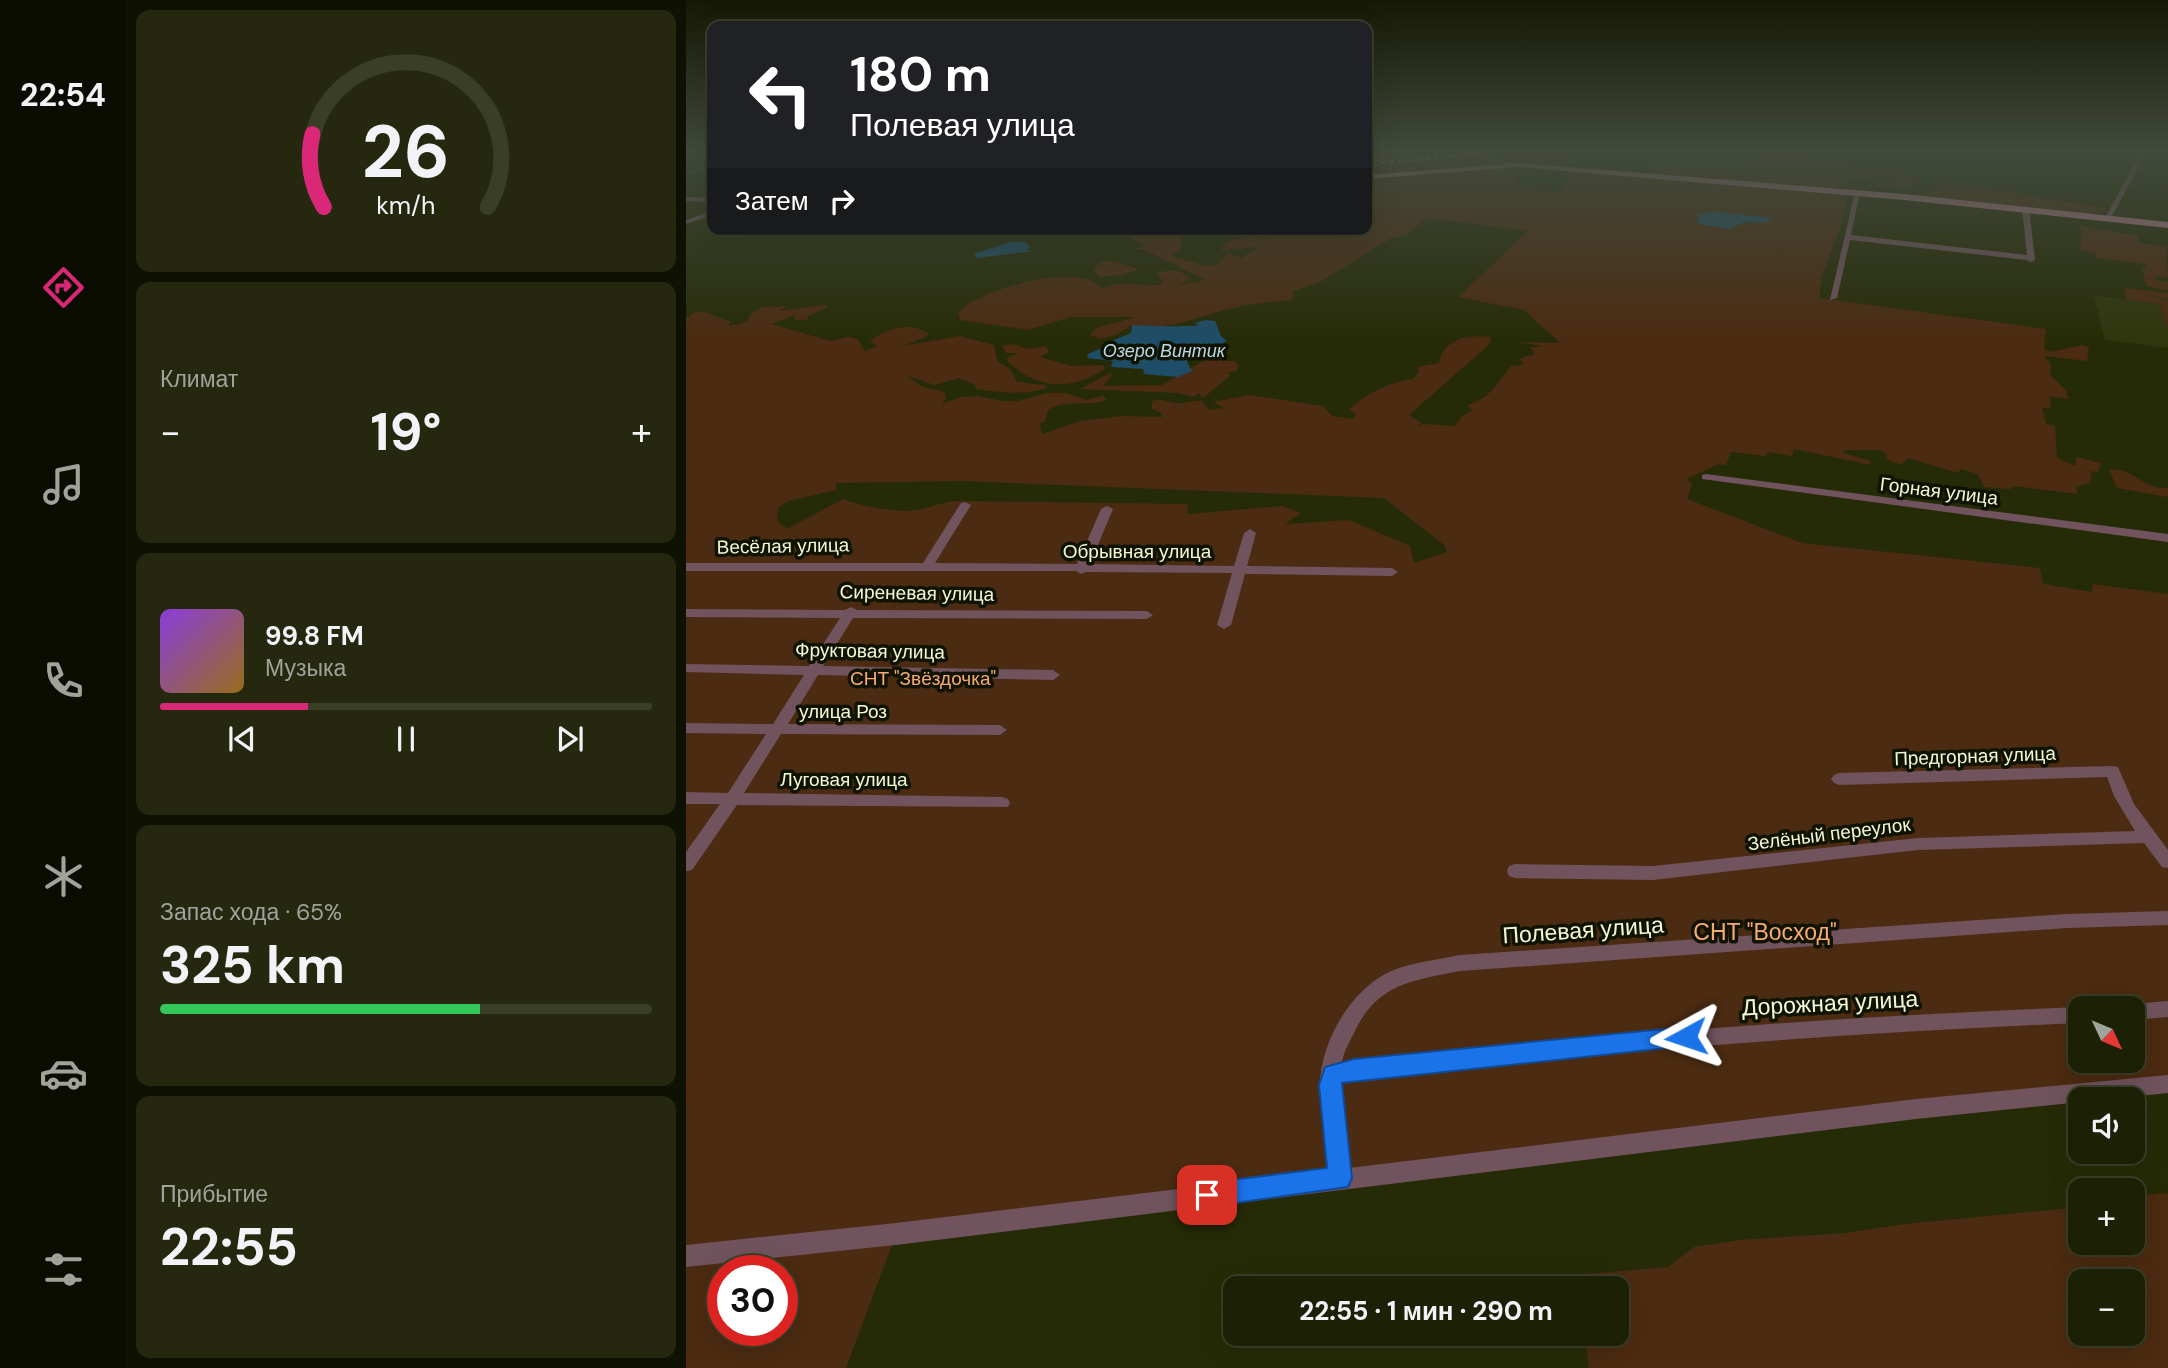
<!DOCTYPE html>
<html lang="ru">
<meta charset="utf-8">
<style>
body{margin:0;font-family:"DM Sans",sans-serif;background:#25280f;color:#f1f3f6;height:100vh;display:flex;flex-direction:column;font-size:26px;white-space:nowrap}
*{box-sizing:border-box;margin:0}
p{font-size:23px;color:#a0a39a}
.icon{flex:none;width:38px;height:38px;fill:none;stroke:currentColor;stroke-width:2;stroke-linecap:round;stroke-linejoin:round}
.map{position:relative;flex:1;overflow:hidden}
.side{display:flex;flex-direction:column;gap:10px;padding:10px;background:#0f1203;width:560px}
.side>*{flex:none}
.banner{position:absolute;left:21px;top:21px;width:665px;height:214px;border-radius:14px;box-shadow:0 7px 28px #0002,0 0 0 2px #3a3e27;background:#202124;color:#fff;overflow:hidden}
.needle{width:46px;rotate:134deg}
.controls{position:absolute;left:1382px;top:996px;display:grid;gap:14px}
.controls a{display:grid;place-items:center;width:77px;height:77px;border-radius:14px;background:#1c2005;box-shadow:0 7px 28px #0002,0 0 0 2px #3a3e27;font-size:35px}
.speed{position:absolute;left:21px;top:1255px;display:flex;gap:14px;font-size:35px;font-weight:700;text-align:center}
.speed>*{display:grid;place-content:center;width:91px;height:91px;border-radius:50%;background:#1c2005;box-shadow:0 7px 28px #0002,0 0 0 2px #3a3e27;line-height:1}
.speed .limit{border:10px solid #d22;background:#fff;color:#111}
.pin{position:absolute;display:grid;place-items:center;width:60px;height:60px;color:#fff;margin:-30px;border-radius:14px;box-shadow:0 4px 10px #0006}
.me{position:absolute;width:77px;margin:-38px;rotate:265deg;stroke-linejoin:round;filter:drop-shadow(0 0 5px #0008)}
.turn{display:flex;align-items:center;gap:24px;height:147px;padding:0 28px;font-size:32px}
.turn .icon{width:91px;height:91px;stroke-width:2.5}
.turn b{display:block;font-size:49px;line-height:60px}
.then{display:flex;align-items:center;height:66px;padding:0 28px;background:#0003;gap:14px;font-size:26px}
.big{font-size:52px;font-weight:700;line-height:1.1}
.side .card{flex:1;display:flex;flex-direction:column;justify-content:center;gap:10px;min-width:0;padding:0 24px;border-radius:14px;background:#25280f}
.side .dial{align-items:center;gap:0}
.dial svg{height:182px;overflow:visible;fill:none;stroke:#3a3e27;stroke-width:7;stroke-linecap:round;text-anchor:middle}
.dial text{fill:#f1f3f6;stroke:none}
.song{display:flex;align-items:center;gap:21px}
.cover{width:84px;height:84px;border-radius:10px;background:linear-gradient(135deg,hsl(270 70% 55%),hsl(40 70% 35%))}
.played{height:7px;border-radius:4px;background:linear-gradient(90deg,#db2777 30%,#3a3e27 30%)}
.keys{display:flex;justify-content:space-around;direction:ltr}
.heat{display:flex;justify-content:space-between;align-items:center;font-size:38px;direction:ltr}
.charge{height:10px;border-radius:5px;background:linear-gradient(90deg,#34c759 65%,#3a3e27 0)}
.trip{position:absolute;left:537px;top:1276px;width:406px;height:70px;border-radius:14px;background:#1c2005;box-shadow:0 7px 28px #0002,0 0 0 2px #3a3e27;font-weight:700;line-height:70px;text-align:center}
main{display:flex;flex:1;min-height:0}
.tabs{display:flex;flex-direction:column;width:126px;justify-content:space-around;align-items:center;background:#0b0d02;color:#a0a39a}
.tabs .icon{width:49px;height:49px}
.tabs .selected{color:#db2777}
.tabs b{font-size:32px;color:#f1f3f6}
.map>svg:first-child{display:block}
.built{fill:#2f350c}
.green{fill:#4b2b11;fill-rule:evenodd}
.water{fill:#1e4d67}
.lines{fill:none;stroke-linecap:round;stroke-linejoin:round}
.stream{stroke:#1e4d67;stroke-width:2}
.minor{fill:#70535d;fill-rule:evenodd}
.major{fill:#b67c91;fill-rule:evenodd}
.rail-casing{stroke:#929875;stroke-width:3.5}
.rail{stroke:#101300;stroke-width:2;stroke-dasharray:4.5;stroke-linecap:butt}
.route{fill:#1a73e8;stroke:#114b97;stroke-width:2}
.labels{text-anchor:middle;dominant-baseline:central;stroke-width:7;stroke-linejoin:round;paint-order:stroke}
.far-water-label{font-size:18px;font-style:italic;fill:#bbd7ea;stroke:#101300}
.street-label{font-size:19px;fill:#f1f8d6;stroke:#101300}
.park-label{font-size:19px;fill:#f9aa6f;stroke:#101300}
.near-street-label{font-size:23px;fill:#f1f8d6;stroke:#101300}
.near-park-label{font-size:23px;fill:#f9aa6f;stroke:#101300}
</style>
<main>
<nav class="tabs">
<b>22:54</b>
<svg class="icon selected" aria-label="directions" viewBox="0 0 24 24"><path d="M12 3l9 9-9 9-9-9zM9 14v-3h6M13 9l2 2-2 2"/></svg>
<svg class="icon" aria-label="music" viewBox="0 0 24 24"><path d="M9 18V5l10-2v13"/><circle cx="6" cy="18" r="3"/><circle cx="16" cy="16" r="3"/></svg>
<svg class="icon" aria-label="phone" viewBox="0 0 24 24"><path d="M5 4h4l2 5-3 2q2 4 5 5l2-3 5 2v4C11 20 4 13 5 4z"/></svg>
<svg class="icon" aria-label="climate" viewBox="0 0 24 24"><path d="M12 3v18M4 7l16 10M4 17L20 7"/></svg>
<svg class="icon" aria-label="car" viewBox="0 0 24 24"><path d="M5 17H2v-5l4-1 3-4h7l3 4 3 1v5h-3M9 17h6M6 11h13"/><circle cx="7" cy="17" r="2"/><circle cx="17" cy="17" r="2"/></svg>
<svg class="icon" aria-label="filters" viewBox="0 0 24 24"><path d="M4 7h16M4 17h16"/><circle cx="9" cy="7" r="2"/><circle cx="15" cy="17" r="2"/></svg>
</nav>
<section class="side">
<div class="card dial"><svg viewBox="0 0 100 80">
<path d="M14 69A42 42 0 1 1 86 69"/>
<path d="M14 69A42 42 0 0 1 9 37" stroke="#db2777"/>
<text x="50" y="56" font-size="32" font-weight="700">26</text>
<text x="50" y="72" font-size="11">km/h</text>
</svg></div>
<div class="card"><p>Климат</p>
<div class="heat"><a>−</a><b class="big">19°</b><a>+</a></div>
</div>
<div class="card">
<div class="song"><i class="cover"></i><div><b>99.8 FM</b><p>Музыка</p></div></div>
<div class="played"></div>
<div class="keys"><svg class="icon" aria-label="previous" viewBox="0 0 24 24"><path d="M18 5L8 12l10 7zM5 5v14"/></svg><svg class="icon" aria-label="pause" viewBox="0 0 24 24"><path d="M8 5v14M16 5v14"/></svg><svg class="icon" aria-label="next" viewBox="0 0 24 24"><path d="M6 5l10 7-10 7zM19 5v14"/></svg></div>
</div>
<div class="card"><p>Запас хода · 65%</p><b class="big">325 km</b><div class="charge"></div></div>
<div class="card"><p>Прибытие</p><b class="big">22:55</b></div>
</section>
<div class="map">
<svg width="1482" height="1368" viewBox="0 0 1482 1368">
<rect width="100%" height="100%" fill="#262b07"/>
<path class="built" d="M926,150H1084L1089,152L1059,173L877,161L880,157Z
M1407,295L1473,304L1482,328V348L1419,340Z"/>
<path class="green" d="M681,150H793L803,162L681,176V164L689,158L681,156Z
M836,150H926L880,157L872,167L818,161L802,154Z
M1088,153L1233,178L1222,189L1195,185L1199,179L1210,181L1213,178L1196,173L1187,176L1197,178L1192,185L1187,178H1164L1167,179L1162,184L1155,183L1164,174L1163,173L1149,187L1206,195L955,173L970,171L972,167L1059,173Z
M810,166L848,170L844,176L832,177L826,187L874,193L886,174L892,171L1162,194L1156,223L1136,276L1133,298L1360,329L1358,349L1364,352L1397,345L1403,348L1401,361L1358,356L1365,365L1364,375L1380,390L1382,399L1363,396L1365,408H1356L1360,424L1369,426L1371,458L1390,466V457L1415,463L1412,472L1406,471L1404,483L1390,487L1392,494L1327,486L1325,489L1298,487L1292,474L1275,469L1272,473L1222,458L1215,465L1200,459L1201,454L1193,450H1158V453L1184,461L1185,465L1108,449L1106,456L1082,452L1080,456L1045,452L1040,465L1032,464L1001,479L1006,484L1001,499L1116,543L1354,568L1357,584L1406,592L1407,584L1482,594V1084L210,1234L160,1368H0V318C4,317 6,313 10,312C18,309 35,320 44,321L43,326L61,322L65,313L77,307L101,306L93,311L139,305L142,307L122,316L121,320H109V315L86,324L144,341L162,337L172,339L179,351L191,346L184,341C200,328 227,320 244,335L217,346L274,336L308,345L311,361L324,369L331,382L359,385L362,388C338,395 314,393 290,389L289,385L273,378L248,385L220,375L235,386L258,392L260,398L256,404L275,397L291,396L317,401H332L361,393H380L400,400L417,396L421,400C402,407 378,399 362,410L359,422L354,423L356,434L394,421L436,416L476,417L475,413L466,409V401C476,398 481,402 491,403C499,404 506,400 516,401L523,410L538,408L527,402L563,395L637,406L646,416L667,419L670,415L663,409C683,392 701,383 727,379L733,372L731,367L753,363C757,338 784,334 805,337L804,344L723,415L736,423L731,427L738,424L769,426L776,416L787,410L781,405C805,399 811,382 826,365L834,366L837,362L832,359L849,354L844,348L856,346L832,342L874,343L838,310L772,297L842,231L741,218L720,235L705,238L634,282L605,292L609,295L605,300C588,302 569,303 552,307C517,314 482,333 446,325L430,335L414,339L404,335L410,328L450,317H385L342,330L274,320L272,313C290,289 395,261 415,288L430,284L475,285L477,282L471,273C484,269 494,269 504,279L493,285L520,280L459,250L449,249L459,246L429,229H486L495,234L496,247L485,256L521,266L533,263L542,253L555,258L576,246L536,251L537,244C547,238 569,234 579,239L603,229H681V179ZM1033,212L1073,217L1077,216L1067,223H1013ZM277,481L698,498L758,545L761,552L728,563L724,546L663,520L599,524L615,513L596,506L502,514L501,504L274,501C255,501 240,510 224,511C203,511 178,507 157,499L101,529L91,521L92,508L102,501L150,490V483ZM1395,1008H1447V1060H1395ZM37,1270H96V1330H37Z
M1249,180L1416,208H1420L1410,215L1230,195L1246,192L1253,183Z
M1393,226L1451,235L1453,242L1480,247L1482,278L1471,276L1467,279L1482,282V291L1461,286L1456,269L1461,268L1459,264L1411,258L1409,253L1394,250L1396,231Z
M423,260L453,269L436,275L413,277L408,270L413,263Z
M1440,288L1482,293V299L1456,295L1482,300V328L1473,304L1441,300L1438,290Z
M328,344L342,349L360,346L363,352L354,357L386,366L417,365L419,369C384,391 352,390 321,361L322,358L332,353H320L316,346Z
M535,351L542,354L535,358L537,361H548L552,365L551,371L542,372L544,376L517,398L512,393L509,397L493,393L394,389L424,373L426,375L417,386L476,385Z
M1423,470C1449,468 1456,490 1482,488V497L1431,488Z
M1482,1193V1368H903L898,1334H931V1288H890L887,1275L982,1267L1008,1247L1054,1240L1158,1233L1219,1224L1395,1207V1242H1447V1196ZM1447,1281V1334H1395V1281Z"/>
<path class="water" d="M1025,211L1087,218L1078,223L1058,222L1044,229L1013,224L1011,215Z
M324,242H339L344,246L340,250L348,251L291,258L288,254Z
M520,320L529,321L535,336L541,341L525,350L503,355L501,362L506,371L492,377L458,374L457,369L425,367L427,361L401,358L402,354L418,347L428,348L426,341L445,333L446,325C453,326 510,327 513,325L508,323Z"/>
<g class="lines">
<path class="stream" d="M0,174L26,166"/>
<path class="minor" d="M793,150H800L807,158L835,165L832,167L803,161Z
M1456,150H1462L1425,218L1418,220Z
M681,154L690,158L691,159L681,165L683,159L681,158Z
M1169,192L1174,193L1165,235L1341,255L1336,209L1343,207L1349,260L1345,262L1341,260L1164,240L1151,298L1144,300Z
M0,197L26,198V202L0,201Z
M26,211V215L0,224V220Z
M1020,474L1482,534V542L1016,479V475Z
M279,502L285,505L249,563L391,564L415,509L421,506L427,509L404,564L548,566L558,533L564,529L570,533L561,566L706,568L712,572L706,576L559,574L545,625L538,629L531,625L546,573L400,572L395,574L390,571H0V563H237L275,503Z
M165,607L171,610L461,611L467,615L461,619L167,618L137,666L367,670L374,675L367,680L132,675L102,724L314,725L321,730L314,735L95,734L58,793L316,797L322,799L324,803L322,807L51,805L6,870L0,871V852L34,804H0V792L42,793L80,734L0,733V723L87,724L118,675L0,672V664L123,666L154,618L0,617V609L159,610Z
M1427,766L1432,767L1448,804L1482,850V868L1476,867L1458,843L1232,850L967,880L829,878L823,876L821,871L823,866L829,864L967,866L1232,838L1449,831L1428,796L1421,777L1153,785L1148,783L1145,779L1148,775L1153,773Z
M1482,911V925L1381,928L774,971C726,981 691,983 668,1033C663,1043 657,1053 656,1063L668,1060C910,1036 1152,1016 1395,1007L1399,1008H1395V1023C1152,1033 910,1053 668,1078L654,1082V1085L663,1168L1230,1099L1482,1075V1093L1424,1099H1395V1102L1230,1119L210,1245L0,1267V1245L210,1223L643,1171C640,1143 634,1113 634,1084C635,1041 665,989 705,971C726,962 752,960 774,955L1381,914Z
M1482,1001V1017L1447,1020V1008H1440L1447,1004Z"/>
<path class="major" d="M832,163L1218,194L1482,222V228L1218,200L832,167L681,179V175Z"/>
<defs>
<path id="rail" d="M681,164L829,150"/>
</defs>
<use href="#rail" class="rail-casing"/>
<use href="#rail" class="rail"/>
</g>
<linearGradient id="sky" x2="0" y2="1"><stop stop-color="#151804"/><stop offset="0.44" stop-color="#414a3c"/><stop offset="1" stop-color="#414a3c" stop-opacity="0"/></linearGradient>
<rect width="1482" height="342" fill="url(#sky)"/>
<path class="route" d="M1000,1027L1007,1030L1010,1037L1007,1044L1000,1046L656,1083L666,1178L662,1187L521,1207L512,1204L508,1195L512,1186L521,1183L641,1168L633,1085L639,1067L668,1059Z"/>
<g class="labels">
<g class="far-water-label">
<text x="478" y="351">Озеро Винтик</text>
</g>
<g class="street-label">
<text transform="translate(1253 491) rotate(7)">Горная улица</text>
<text transform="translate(97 546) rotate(-1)">Весёлая улица</text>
<text x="451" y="551">Обрывная улица</text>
<text transform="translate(231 593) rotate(1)">Сиреневая улица</text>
<text transform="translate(184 651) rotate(1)">Фруктовая улица</text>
<text x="157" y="711">улица Роз</text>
<text transform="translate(1289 756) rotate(-2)">Предгорная улица</text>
<text x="158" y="779">Луговая улица</text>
<text transform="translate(1143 834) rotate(-7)">Зелёный переулок</text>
</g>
<g class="park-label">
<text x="237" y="678">СНТ "Звёздочка"</text>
</g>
<g class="near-street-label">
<text transform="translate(897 930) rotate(-4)">Полевая улица</text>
<text transform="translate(1144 1003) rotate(-3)">Дорожная улица</text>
</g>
<g class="near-park-label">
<text x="1079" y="932">СНТ "Восход"</text>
</g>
</g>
</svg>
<div class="controls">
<a><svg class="needle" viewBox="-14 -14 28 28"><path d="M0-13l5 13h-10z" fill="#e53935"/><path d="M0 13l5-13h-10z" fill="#a0a39a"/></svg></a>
<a><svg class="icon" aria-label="sound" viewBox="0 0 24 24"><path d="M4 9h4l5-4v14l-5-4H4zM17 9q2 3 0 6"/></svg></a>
<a>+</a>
<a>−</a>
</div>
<div class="speed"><div class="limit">30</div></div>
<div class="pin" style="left:521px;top:1195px;background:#d93025"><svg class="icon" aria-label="arrive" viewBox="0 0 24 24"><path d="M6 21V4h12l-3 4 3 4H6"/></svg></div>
<svg class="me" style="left:1000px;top:1037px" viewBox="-20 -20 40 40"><path d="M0-17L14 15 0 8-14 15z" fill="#1a73e8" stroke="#fff" stroke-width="4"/></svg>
<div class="trip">22:55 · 1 мин · 290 m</div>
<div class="banner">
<div class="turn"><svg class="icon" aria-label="left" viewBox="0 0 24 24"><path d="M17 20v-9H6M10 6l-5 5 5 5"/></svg><div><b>180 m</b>Полевая улица</div></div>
<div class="then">Затем<svg class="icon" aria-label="right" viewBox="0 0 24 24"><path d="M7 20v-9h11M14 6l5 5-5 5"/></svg></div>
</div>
</div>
</main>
